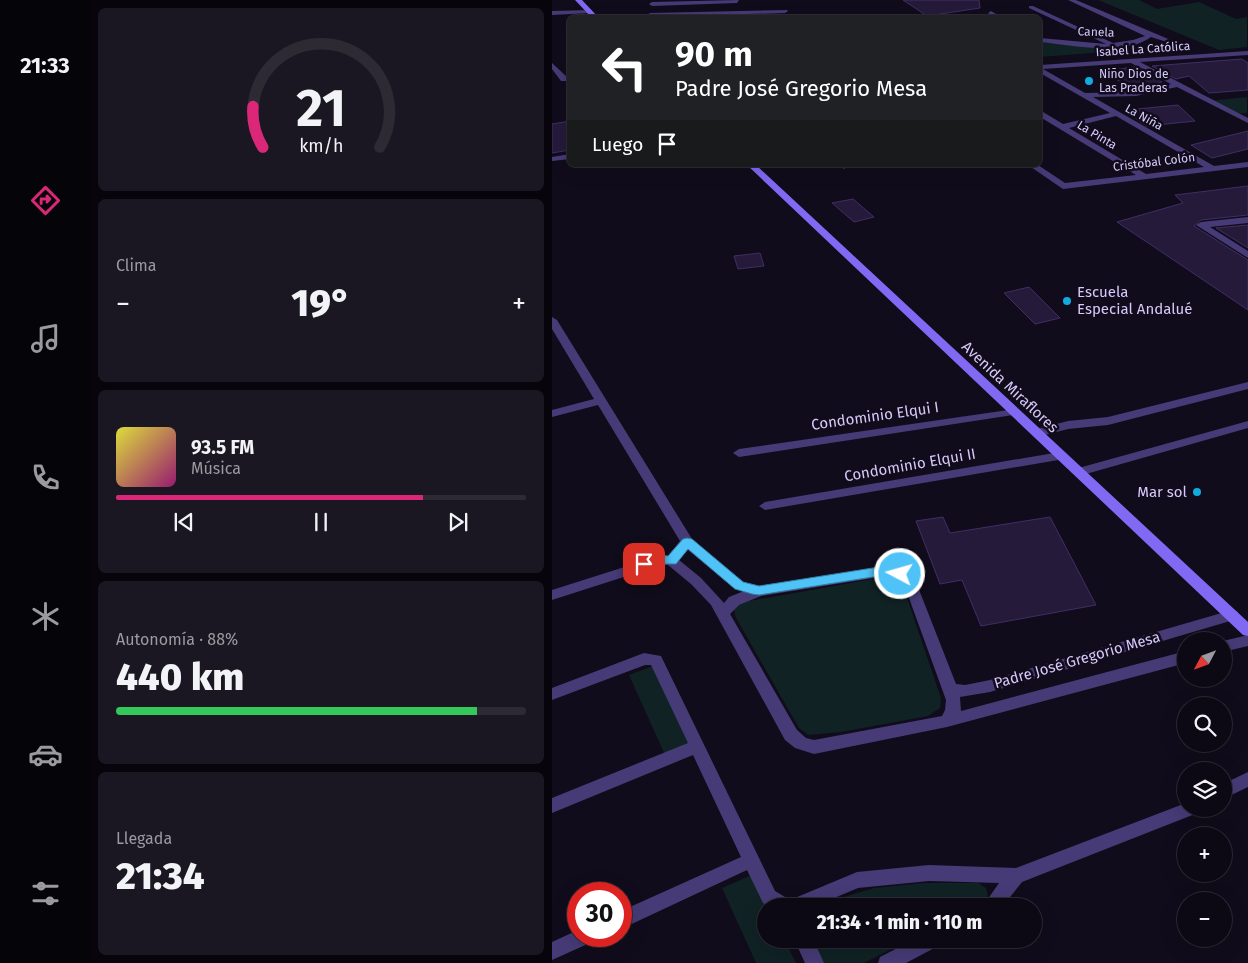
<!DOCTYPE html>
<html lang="es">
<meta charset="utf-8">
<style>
body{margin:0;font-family:"Fira Sans",sans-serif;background:#1b1722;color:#f1f3f6;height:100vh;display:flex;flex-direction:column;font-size:19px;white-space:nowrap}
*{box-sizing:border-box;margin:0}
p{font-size:16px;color:#9a9aa0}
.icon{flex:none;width:28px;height:28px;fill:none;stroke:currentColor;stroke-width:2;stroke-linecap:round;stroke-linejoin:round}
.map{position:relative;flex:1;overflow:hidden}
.side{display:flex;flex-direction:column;gap:8px;padding:8px;background:#07050b;width:462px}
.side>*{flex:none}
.banner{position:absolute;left:15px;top:15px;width:475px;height:152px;border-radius:8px;box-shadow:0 5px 20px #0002,0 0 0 1px #2d2a34;background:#202124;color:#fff;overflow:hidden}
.needle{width:32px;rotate:229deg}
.buttons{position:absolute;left:625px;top:632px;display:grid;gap:10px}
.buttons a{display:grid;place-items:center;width:55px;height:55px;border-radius:50%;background:#0d0914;box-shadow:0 5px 20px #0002,0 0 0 1px #2d2a34;font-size:25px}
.speed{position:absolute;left:15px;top:882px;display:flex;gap:10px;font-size:25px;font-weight:700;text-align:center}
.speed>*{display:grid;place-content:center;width:65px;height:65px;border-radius:50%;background:#0d0914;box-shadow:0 5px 20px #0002,0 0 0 1px #2d2a34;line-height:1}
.speed .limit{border:8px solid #d22;background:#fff;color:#111}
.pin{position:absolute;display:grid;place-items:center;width:42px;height:42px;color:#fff;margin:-21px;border-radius:10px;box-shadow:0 2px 8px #0006}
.me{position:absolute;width:55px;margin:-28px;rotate:276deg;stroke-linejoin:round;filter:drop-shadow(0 0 4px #0008)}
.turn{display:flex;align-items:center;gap:18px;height:105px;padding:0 25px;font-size:22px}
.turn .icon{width:65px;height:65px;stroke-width:2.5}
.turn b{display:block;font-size:35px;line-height:42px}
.then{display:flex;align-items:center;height:48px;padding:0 25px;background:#0003;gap:10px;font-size:19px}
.big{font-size:38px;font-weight:800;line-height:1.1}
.side .tile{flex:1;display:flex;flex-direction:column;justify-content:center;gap:8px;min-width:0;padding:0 18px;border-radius:8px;background:#1b1722}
.side .dial{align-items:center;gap:0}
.dial svg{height:130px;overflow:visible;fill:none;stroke:#2d2a34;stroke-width:7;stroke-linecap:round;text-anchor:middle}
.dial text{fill:#f1f3f6;stroke:none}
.song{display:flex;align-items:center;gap:15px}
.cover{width:60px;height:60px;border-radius:8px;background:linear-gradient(135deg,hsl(60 70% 55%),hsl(320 70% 35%))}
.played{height:5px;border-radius:2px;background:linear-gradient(90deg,#db2777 75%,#2d2a34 75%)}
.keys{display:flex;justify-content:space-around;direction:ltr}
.heat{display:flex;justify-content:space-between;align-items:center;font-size:28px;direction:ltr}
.charge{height:8px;border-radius:4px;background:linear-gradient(90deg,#34c759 88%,#2d2a34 0)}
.trip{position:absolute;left:205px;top:898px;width:285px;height:50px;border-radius:25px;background:#0d0914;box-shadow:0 5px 20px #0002,0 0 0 1px #2d2a34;font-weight:800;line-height:50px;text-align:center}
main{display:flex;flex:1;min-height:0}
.dock{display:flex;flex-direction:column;width:90px;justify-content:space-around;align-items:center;background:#050408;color:#9a9aa0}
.dock .icon{width:35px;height:35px}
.dock .selected{color:#db2777}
.dock b{font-size:22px;color:#f1f3f6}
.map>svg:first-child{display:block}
.green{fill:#102224}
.building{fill:#251a3a;stroke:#412e64}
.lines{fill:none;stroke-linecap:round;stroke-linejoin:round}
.minor{fill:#463b76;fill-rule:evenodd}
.secondary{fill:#8269f3;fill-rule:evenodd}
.route{fill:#4fc3f7;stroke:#337fa1}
.poi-dot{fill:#12abdf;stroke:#110c1b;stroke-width:2}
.labels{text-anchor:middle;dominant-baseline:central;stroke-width:5;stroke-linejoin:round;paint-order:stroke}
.far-street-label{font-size:12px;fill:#d7cafb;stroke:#110c1b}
.far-poi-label{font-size:12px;fill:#d7cafb;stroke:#110c1b;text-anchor:start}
.poi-label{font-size:15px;fill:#d7cafb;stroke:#110c1b;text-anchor:start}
.street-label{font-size:15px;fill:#d7cafb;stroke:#110c1b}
</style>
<main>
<nav class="dock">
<b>21:33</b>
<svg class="icon selected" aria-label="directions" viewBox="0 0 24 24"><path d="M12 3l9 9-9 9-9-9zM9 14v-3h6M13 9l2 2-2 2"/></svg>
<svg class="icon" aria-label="music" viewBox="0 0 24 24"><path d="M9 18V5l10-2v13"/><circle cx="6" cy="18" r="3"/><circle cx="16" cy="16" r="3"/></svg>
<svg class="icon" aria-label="phone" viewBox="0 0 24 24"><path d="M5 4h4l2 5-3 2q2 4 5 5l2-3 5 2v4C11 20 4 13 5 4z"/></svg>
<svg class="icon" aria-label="climate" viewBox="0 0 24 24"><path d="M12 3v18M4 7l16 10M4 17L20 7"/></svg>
<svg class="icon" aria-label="car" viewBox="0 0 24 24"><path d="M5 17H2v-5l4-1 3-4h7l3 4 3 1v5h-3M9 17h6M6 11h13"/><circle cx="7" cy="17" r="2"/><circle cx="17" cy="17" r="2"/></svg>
<svg class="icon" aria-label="filters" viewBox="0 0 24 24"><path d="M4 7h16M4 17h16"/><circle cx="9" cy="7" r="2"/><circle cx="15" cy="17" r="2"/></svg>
</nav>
<section class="side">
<div class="tile dial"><svg viewBox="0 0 100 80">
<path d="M14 69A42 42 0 1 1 86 69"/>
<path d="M14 69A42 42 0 0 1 8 44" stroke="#db2777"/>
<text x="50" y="56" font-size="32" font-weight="700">21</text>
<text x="50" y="72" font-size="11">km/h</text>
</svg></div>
<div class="tile"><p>Clima</p>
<div class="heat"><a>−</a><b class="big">19°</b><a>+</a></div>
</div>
<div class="tile">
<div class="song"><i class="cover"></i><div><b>93.5 FM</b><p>Música</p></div></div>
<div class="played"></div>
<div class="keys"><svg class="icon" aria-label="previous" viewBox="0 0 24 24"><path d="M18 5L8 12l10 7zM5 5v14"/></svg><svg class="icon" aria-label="pause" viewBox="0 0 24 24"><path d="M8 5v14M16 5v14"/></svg><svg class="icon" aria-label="next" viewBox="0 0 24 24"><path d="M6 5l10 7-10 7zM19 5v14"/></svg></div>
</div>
<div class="tile"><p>Autonomía · 88%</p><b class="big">440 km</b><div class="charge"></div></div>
<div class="tile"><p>Llegada</p><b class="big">21:34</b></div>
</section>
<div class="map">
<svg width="696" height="963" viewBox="0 0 696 963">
<rect width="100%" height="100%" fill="#110c1b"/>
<path class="green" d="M546,0H587L605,9L647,2L684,19L695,17V47L667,50Z
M488,42L577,50L488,57Z
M695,97V113L682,114L656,101Z
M332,577L342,579L352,589L389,698L388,708L376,716L289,732L256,735L247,728L184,618L182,610L186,605L197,601Z
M104,665L142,744L113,755L77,675Z
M202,874L217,906H214V939H232L244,963H204L170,888Z
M372,883H426L434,888L436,896L432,902L423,906H262L322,888Z
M260,939H359L312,963H271Z"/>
<path class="building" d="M351,0H427L428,8L375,16Z
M690,59L696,63V90L657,93L637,76L624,79L600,66Z
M583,67L610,82L579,88L555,74L570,71L567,69Z
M626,105L643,121L595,126L585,120L575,110Z
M18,121V150L0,153V124Z
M696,131V149L660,158L639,145Z
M696,186V215L649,220L642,226L696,260V310L565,222L631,203L623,195Z
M301,199L322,217L302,222L280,203Z
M696,225V248L664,228Z
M208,253L212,266L186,269L182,256Z
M477,287L508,318L483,324L452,293Z
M391,517L398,533L498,517L544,605L429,626L410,580L388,584L364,521Z"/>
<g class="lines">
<path class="minor" d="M187,0L185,3L100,6L97,4L100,2Z
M516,0H524L621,41L618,43L599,37C571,57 520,45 488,42V38L554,44L477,8V6H481L561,43L581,40L593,36Z
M40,10V12L38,13L0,15V11Z
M235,10L236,11L233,13L98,17L95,15L98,13Z
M439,11L451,18H442L436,13Z
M696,51V55L588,62L696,118V123L625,87L584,96L541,97L662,166L696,162V167L511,189L476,165H486L513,183L584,175L488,117V112H491L511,124L558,113L488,73V65ZM579,63L619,84L584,92L533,93L491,69ZM564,116L652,167L594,174L517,128Z
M0,63L15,77V81H9L0,69Z
M18,154V159L0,161V157Z
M287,165H296V166L292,169Z
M696,217V223L658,227L696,251V258L644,225L649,222Z
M0,317L5,320L140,539L192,582L207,586L334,566L353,571L364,582L404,684L413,685L438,680L680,610L685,611L687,615L685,619L438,692L408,697L409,711L634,651V663L395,727L262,754L243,748L233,740L159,605L139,584L116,565H109L0,600V590L104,557L116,556L128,541L46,405L0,417V410L42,399L0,329ZM136,550L182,588L192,591L177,597L172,603L149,578L127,560ZM334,576L344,578L353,587L394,700L393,710L390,716L262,740L254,738L245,730L178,614L187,605L209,596Z
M696,382V389L556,425L516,429L485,437L479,433L481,430L516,421L556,417Z
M463,409L469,412L467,414L187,457L181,453L187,449Z
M696,421V428L527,476L521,472L523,469Z
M508,452L514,456L512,459L213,510L207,506L213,502Z
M696,635V646L671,652V641Z
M92,653L109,656L223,891L238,900L305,872L377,865L464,868L634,803V809H645L643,814L470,882L451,906H431L447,883L377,881L306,888L263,906H216L211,903L195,870L69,929V911L189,857L141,755L0,813V798L136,743L99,665H93L0,700V688Z
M696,772V787L671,799V784Z
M26,930V936H42L40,942L0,960V942Z
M242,939H261L272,963H253Z
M363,939H390L388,945L354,963H326L328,957Z"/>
<path class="secondary" d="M23,0H30L47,18H40Z
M195,165H204L696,622V636L691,635Z"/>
</g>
<path class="route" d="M135,538L140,539L191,582L207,586L327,567H339L353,571L355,574L348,579L339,576H327L207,595L200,594L183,589L136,549L124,564H109L92,569L86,564L88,561L109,555L116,556L131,539Z"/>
<g class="poi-dot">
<circle cx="537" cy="81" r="5"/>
<circle cx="515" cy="301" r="5"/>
<circle cx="645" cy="492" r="5"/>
</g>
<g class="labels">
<g class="far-street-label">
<text transform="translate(544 32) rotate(2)">Canela</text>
<text transform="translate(591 49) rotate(-4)">Isabel La Católica</text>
<text transform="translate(592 117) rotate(29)">La Niña</text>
<text transform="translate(545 135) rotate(31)">La Pinta</text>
<text transform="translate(602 162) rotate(-7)">Cristóbal Colón</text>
</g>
<g class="far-poi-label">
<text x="547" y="74">Niño Dios de<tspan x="547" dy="14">Las Praderas</tspan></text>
</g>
<g class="poi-label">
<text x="525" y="292">Escuela<tspan x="525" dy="17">Especial Andalué</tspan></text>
<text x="635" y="492" text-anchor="end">Mar sol</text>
</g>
<g class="street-label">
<text transform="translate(458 387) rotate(43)">Avenida Miraflores</text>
<text transform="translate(323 416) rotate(-8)">Condominio Elqui I</text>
<text transform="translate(358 465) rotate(-10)">Condominio Elqui II</text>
<text transform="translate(525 660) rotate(-16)">Padre José Gregorio Mesa</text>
</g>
</g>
</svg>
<div class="buttons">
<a><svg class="needle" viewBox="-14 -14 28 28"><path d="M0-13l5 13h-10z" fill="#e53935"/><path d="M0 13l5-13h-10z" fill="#9a9aa0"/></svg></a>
<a><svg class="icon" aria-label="search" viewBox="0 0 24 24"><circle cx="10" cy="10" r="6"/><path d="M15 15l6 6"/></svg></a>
<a><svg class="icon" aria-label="layers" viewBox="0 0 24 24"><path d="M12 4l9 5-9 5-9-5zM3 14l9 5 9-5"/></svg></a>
<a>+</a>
<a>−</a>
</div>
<div class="speed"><div class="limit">30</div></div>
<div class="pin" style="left:92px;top:564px;background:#d93025"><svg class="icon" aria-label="arrive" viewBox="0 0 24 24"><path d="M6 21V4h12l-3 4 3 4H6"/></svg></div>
<svg class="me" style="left:348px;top:574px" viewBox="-20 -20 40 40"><circle r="17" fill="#4fc3f7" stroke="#fff" stroke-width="3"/><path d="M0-11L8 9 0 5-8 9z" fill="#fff"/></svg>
<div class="trip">21:34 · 1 min · 110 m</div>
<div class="banner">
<div class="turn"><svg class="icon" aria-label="left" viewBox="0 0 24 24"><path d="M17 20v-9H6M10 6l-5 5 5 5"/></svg><div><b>90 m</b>Padre José Gregorio Mesa</div></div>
<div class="then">Luego<svg class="icon" aria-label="arrive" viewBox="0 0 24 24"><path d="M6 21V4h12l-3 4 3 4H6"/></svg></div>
</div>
</div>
</main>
